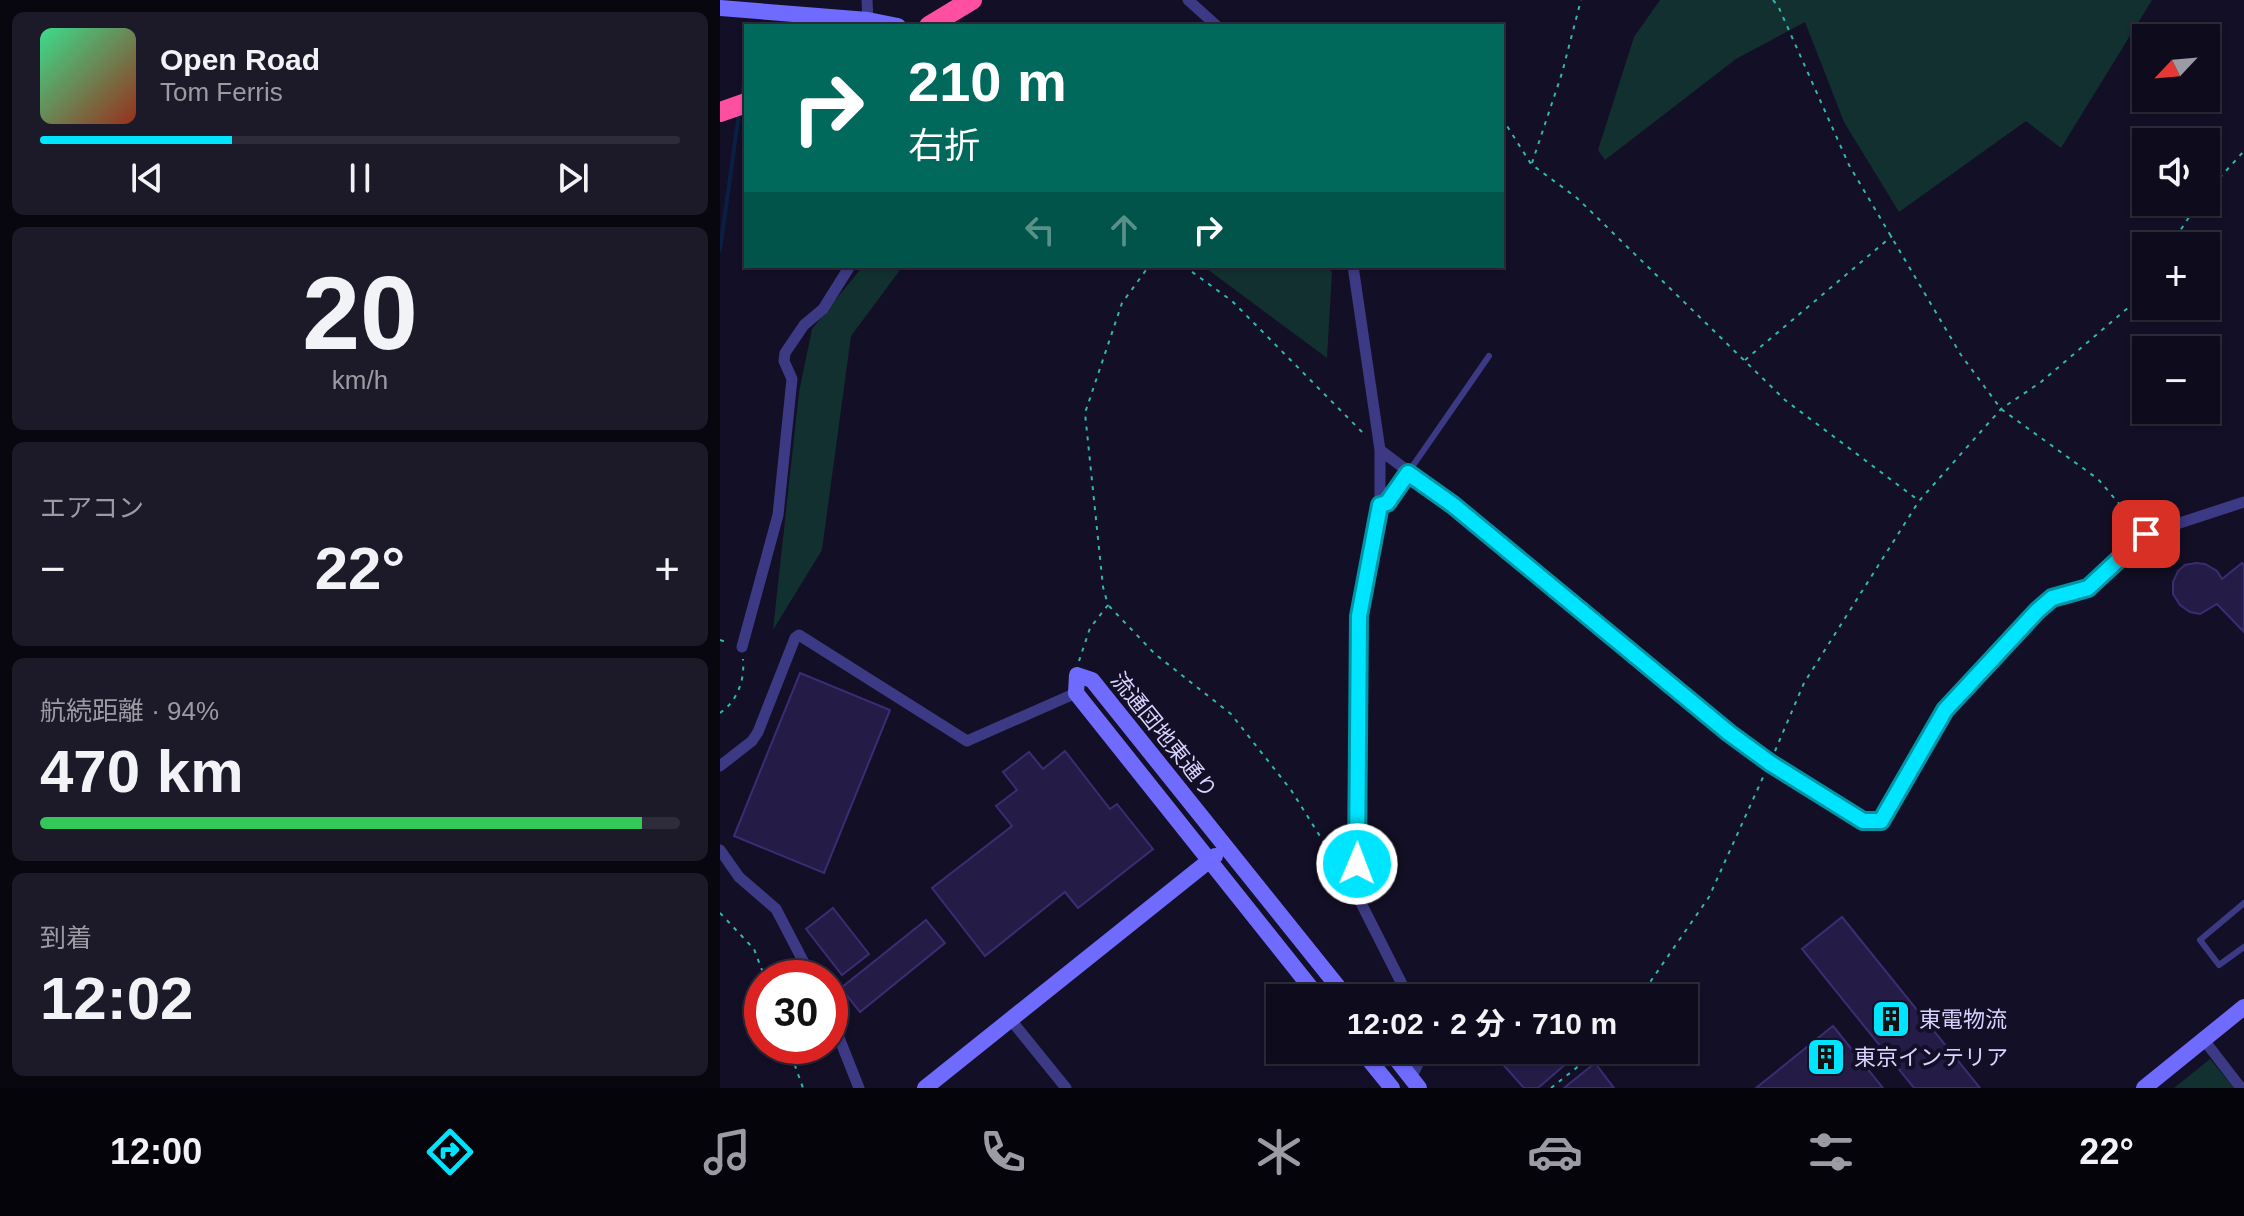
<!DOCTYPE html>
<html lang="ja">
<meta charset="utf-8">
<style>
body{margin:0;font-family:Helvetica,"Noto Sans JP",sans-serif;background:#1c1929;color:#f1f3f6;height:100vh;display:flex;flex-direction:column;font-size:30px;white-space:nowrap}
*{box-sizing:border-box;margin:0}
p{font-size:26px;color:#9b9ba3}
.icon{flex:none;width:44px;height:44px;fill:none;stroke:currentColor;stroke-width:2;stroke-linecap:round;stroke-linejoin:round}
.map{position:relative;flex:1;overflow:hidden}
.drawer{display:flex;flex-direction:column;gap:12px;padding:12px;background:#08060f;width:720px}
.drawer>*{flex:none}
.hud{position:absolute;left:24px;top:24px;width:760px;height:244px;border-radius:0px;box-shadow:0 2px 6px #0004,0 0 0 2px #2e2b3b;background:#00695c;color:#fff;overflow:hidden}
.needle{width:52px;rotate:244deg}
.controls{position:absolute;left:1412px;top:24px;display:grid;gap:16px}
.controls a{display:grid;place-items:center;width:88px;height:88px;border-radius:0px;background:#0e0b1c;box-shadow:0 2px 6px #0004,0 0 0 2px #2e2b3b;font-size:40px}
.speed{position:absolute;left:24px;top:960px;display:flex;gap:16px;font-size:40px;font-weight:700;text-align:center}
.speed>*{display:grid;place-content:center;width:104px;height:104px;border-radius:50%;background:#0e0b1c;box-shadow:0 2px 6px #0004,0 0 0 2px #2e2b3b;line-height:1}
.speed .limit{border:12px solid #d22;background:#fff;color:#111}
.pin{position:absolute;display:grid;place-items:center;width:68px;height:68px;color:#fff;margin:-34px;border-radius:16px;box-shadow:0 4px 12px #0006}
.me{position:absolute;width:88px;margin:-44px;rotate:1deg;stroke-linejoin:round;filter:drop-shadow(0 0 6px #0008)}
.turn{display:flex;align-items:center;gap:28px;height:168px;padding:0 32px;font-size:36px}
.turn .icon{width:104px;height:104px;stroke-width:2.5}
.turn b{display:block;font-size:56px;line-height:68px}
.lanes{display:flex;align-items:center;height:76px;padding:0 32px;background:#0003;justify-content:center;gap:40px;direction:ltr}
.lanes .off{opacity:.35}
.big{font-size:60px;font-weight:700;line-height:1.1}
.drawer .card{flex:1;display:flex;flex-direction:column;justify-content:center;gap:12px;min-width:0;padding:0 28px;border-radius:12px;background:#1c1929}
.drawer .dial{align-items:center;gap:0}
.dial b{font-size:104px;line-height:1}
.song{display:flex;align-items:center;gap:24px}
.cover{width:96px;height:96px;border-radius:12px;background:linear-gradient(135deg,hsl(150 70% 55%),hsl(10 70% 35%))}
.played{height:8px;border-radius:4px;background:linear-gradient(90deg,#00e5ff 30%,#2e2b3b 30%)}
.keys{display:flex;justify-content:space-around;direction:ltr}
.heat{display:flex;justify-content:space-between;align-items:center;font-size:44px;direction:ltr}
.charge{height:12px;border-radius:6px;background:linear-gradient(90deg,#34c759 94%,#2e2b3b 0)}
.trip{position:absolute;left:546px;top:984px;width:432px;height:80px;border-radius:0px;background:#0e0b1c;box-shadow:0 2px 6px #0004,0 0 0 2px #2e2b3b;font-weight:700;line-height:80px;text-align:center}
.menu{display:flex;height:128px;justify-content:space-around;align-items:center;background:#06040b;color:#9b9ba3}
.menu .icon{width:56px;height:56px}
.menu .current{color:#00e5ff}
.menu b{font-size:36px;color:#f1f3f6}
main{display:flex;flex:1;min-height:0}
.map>svg:first-child{display:block}
.green{fill:#12302f}
.lines{fill:none;stroke-linecap:round;stroke-linejoin:round}
.stream{stroke:#0a1f44;stroke-width:4}
.building{fill:#241b47;stroke:#3b2d73;stroke-width:2}
.path{stroke:#2fb8b0;stroke-width:2;stroke-dasharray:4 6;stroke-linecap:butt}
.lane{stroke:#3d3a85;stroke-width:6}
.street{stroke:#3d3a85;stroke-width:11}
.secondary{stroke:#6f6bff;stroke-width:16}
.highway{stroke:#ff4fa3;stroke-width:20}
.route-casing{stroke:#0095a6;stroke-width:20}
.route{stroke:#00e5ff;stroke-width:14}
.labels{text-anchor:middle;dominant-baseline:central;stroke-width:8;stroke-linejoin:round;paint-order:stroke}
.street-label{font-size:22px;fill:#d9d4ff;stroke:#130f26}
.poi-label{font-size:22px;fill:#d9d4ff;stroke:#130f26;text-anchor:start}
</style>
<main>
<section class="drawer">
<div class="card">
<div class="song"><i class="cover"></i><div><b>Open Road</b><p>Tom Ferris</p></div></div>
<div class="played"></div>
<div class="keys"><svg class="icon" aria-label="previous" viewBox="0 0 24 24"><path d="M18 5L8 12l10 7zM5 5v14"/></svg><svg class="icon" aria-label="pause" viewBox="0 0 24 24"><path d="M8 5v14M16 5v14"/></svg><svg class="icon" aria-label="next" viewBox="0 0 24 24"><path d="M6 5l10 7-10 7zM19 5v14"/></svg></div>
</div>
<div class="card dial"><b>20</b><p>km/h</p></div>
<div class="card"><p>エアコン</p>
<div class="heat"><a>−</a><b class="big">22°</b><a>+</a></div>
</div>
<div class="card"><p>航続距離 · 94%</p><b class="big">470 km</b><div class="charge"></div></div>
<div class="card"><p>到着</p><b class="big">12:02</b></div>
</section>
<div class="map">
<svg width="1524" height="1088" viewBox="0 0 1524 1088">
<rect width="100%" height="100%" fill="#130f26"/>
<path class="green" d="M940,0H1432L1341,148L1306,121L1179,212L1124,122L1085,22L1016,59L885,160L878,150L914,37Z
M143,266H183L131,336L102,550L53,630L79,392L92,329Z
M483,266H605L612,272L607,358Z
M1490,1059L1514,1088H1454Z"/>
<g class="lines">
<path class="stream" d="M22,97L26,66
M0,250L19,113"/>
</g>
<path class="building" d="M1476,563L1485,564L1497,571L1502,579L1522,563L1524,566V632L1497,604L1480,614L1470,612L1460,605L1453,594V582L1458,571L1465,565Z
M80,673L170,710L104,873L14,836Z
M345,751L390,809L397,804L433,849L358,908L345,892L265,956L212,888L292,826L276,806L297,790L283,772L309,752L323,769Z
M113,908L149,954L122,975L86,929Z
M1122,917L1260,1088H1194L1082,949Z
M206,920L225,943L140,1012L121,988Z
M1113,1026L1163,1088H1036Z
M791,1050H862L818,1088H804L779,1060Z
M875,1063L894,1088H844Z"/>
<g class="lines">
<path class="path" d="M1053,0L1059,8L1129,165L1241,355L1281,409L1378,479L1418,526
M782,118L811,164L857,198L1065,400L1198,500
M812,163L842,73L861,0
M1486,193L1524,151
M1450,246L1479,202
M464,266L512,301L645,435
M1025,360L1172,236
M389,606L435,654L511,714L571,790L625,876
M0,640L9,643
M359,661L370,628L388,605L383,587L365,413L402,303L429,266
M0,713C17,701 25,681 23,659
M1055,751L1084,683L1199,501L1281,409L1321,382L1416,301L1426,286
M0,913L34,949L45,978
M919,998L989,897L1044,775
M68,1046L83,1088
M831,1088L879,1050"/>
<path class="lane" d="M660,505L667,503L769,356
M1524,903L1480,940L1499,965L1524,947"/>
<path class="street" d="M147,0L148,20
M468,0L497,26
M633,266L660,450L733,505L1009,733L1050,763L1143,821H1161L1225,710L1317,611L1332,598L1368,588L1426,534L1524,502
M660,450V505L639,616L637,895L689,998
M22,647L58,515L72,379L64,361L65,353L84,325L103,309L130,266
M0,766L32,741L38,732L75,638L79,635L247,741L356,693
M0,850L19,877L56,909L92,978
M110,1015L139,1088
M291,1020L346,1088
M1484,1040L1521,1088
M691,1078L698,1064L699,1050"/>
<path class="secondary" d="M0,8L148,20L178,26
M599,998L356,693L357,675L372,680L627,998
M641,1050L672,1088
M669,1050L699,1088
M205,1088L495,856
M1424,1088L1524,1007"/>
<path class="highway" d="M209,26L252,0
M0,112L26,103"/>
</g>
<g class="lines">
<defs>
<path id="route" d="M637,864L639,616L660,505L667,503L688,473L733,505L1009,733L1050,763L1143,821H1161L1225,710L1317,611L1332,598L1368,588L1426,534"/>
</defs>
<use href="#route" class="route-casing"/>
<use href="#route" class="route"/>
</g>
<defs>
<symbol id="building-square" viewBox="-11 -11 22 22"><rect x="-9" y="-9" width="18" height="18" rx="4" fill="#00e5ff" stroke="#130f26"/><path d="M-4-6H4V6H1V3H-1V6H-4ZM-2.5-4.3h1.7v1.8h-1.7ZM.8-4.3h1.7v1.8H.8ZM-2.5-1h1.7V.8h-1.7ZM.8-1h1.7V.8H.8Z" fill="#111"/></symbol>
</defs>
<g fill-rule="evenodd">
<use href="#building-square" x="1149" y="997" width="44" height="44"/>
<use href="#building-square" x="1084" y="1035" width="44" height="44"/>
</g>
<g class="labels">
<g class="street-label">
<text transform="translate(444 735) rotate(51)">流通団地東通り</text>
</g>
<g class="poi-label">
<text x="1199" y="1019">東電物流</text>
<text x="1134" y="1057">東京インテリア</text>
</g>
</g>
</svg>
<div class="controls">
<a><svg class="needle" viewBox="-14 -14 28 28"><path d="M0-13l5 13h-10z" fill="#e53935"/><path d="M0 13l5-13h-10z" fill="#9b9ba3"/></svg></a>
<a><svg class="icon" aria-label="sound" viewBox="0 0 24 24"><path d="M4 9h4l5-4v14l-5-4H4zM17 9q2 3 0 6"/></svg></a>
<a>+</a>
<a>−</a>
</div>
<div class="speed"><div class="limit">30</div></div>
<div class="pin" style="left:1426px;top:534px;background:#d93025"><svg class="icon" aria-label="arrive" viewBox="0 0 24 24"><path d="M6 21V4h12l-3 4 3 4H6"/></svg></div>
<svg class="me" style="left:637px;top:864px" viewBox="-20 -20 40 40"><circle r="17" fill="#00e5ff" stroke="#fff" stroke-width="3"/><path d="M0-11L8 9 0 5-8 9z" fill="#fff"/></svg>
<div class="trip">12:02 · 2 分 · 710 m</div>
<div class="hud">
<div class="turn"><svg class="icon" aria-label="right" viewBox="0 0 24 24"><path d="M7 20v-9h11M14 6l5 5-5 5"/></svg><div><b>210 m</b>右折</div></div>
<div class="lanes"><svg class="icon off" aria-label="left" viewBox="0 0 24 24"><path d="M17 20v-9H6M10 6l-5 5 5 5"/></svg><svg class="icon off" aria-label="ahead" viewBox="0 0 24 24"><path d="M12 20V5M6 11l6-6 6 6"/></svg><svg class="icon" aria-label="right" viewBox="0 0 24 24"><path d="M7 20v-9h11M14 6l5 5-5 5"/></svg></div>
</div>
</div>
</main>
<nav class="menu">
<b>12:00</b>
<svg class="icon current" aria-label="directions" viewBox="0 0 24 24"><path d="M12 3l9 9-9 9-9-9zM9 14v-3h6M13 9l2 2-2 2"/></svg>
<svg class="icon" aria-label="music" viewBox="0 0 24 24"><path d="M9 18V5l10-2v13"/><circle cx="6" cy="18" r="3"/><circle cx="16" cy="16" r="3"/></svg>
<svg class="icon" aria-label="phone" viewBox="0 0 24 24"><path d="M5 4h4l2 5-3 2q2 4 5 5l2-3 5 2v4C11 20 4 13 5 4z"/></svg>
<svg class="icon" aria-label="climate" viewBox="0 0 24 24"><path d="M12 3v18M4 7l16 10M4 17L20 7"/></svg>
<svg class="icon" aria-label="car" viewBox="0 0 24 24"><path d="M5 17H2v-5l4-1 3-4h7l3 4 3 1v5h-3M9 17h6M6 11h13"/><circle cx="7" cy="17" r="2"/><circle cx="17" cy="17" r="2"/></svg>
<svg class="icon" aria-label="filters" viewBox="0 0 24 24"><path d="M4 7h16M4 17h16"/><circle cx="9" cy="7" r="2"/><circle cx="15" cy="17" r="2"/></svg>
<b>22°</b>
</nav>
